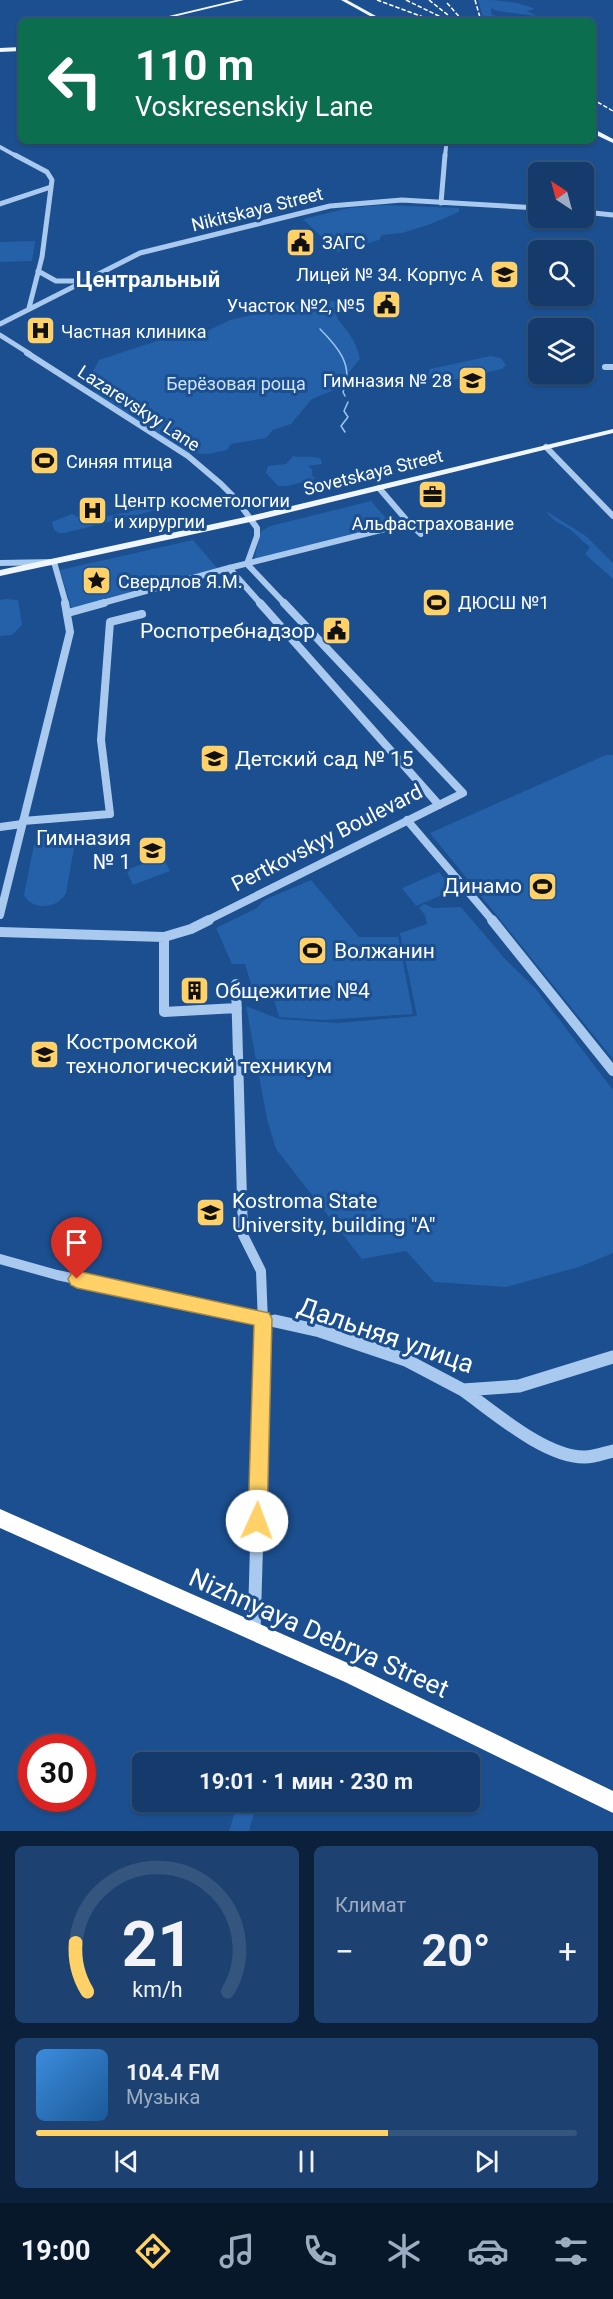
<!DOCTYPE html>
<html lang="ru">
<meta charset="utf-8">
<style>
body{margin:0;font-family:Roboto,sans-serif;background:#1d4271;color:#f1f3f6;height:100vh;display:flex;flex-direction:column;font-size:22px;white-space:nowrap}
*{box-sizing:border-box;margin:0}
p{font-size:20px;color:#9dadc1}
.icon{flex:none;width:33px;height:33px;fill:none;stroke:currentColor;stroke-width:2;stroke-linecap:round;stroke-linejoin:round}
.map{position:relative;height:1831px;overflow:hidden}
.side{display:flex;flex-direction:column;gap:15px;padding:15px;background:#0b203b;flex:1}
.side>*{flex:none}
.hud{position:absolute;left:18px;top:18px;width:578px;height:126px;border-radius:9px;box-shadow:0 2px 4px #0004,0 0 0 2px #33557e;background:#0b6e4f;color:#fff;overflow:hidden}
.needle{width:39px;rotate:324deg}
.controls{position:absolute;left:528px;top:162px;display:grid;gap:12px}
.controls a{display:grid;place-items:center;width:66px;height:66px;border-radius:9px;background:#143b6b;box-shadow:0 2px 4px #0004,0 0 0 2px #33557e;font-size:30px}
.speed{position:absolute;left:18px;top:1734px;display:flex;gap:12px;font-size:30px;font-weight:700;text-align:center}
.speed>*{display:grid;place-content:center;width:78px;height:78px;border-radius:50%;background:#143b6b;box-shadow:0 2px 4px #0004,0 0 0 2px #33557e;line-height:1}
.speed .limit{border:9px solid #d22;background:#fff;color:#111}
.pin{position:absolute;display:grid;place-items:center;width:51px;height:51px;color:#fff;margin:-62px -26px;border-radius:50% 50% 50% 0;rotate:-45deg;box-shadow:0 0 6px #0007}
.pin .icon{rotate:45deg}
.me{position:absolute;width:66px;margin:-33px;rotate:2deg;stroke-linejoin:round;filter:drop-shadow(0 0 4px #0008)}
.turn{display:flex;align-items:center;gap:21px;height:126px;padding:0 18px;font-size:27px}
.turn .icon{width:78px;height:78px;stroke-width:2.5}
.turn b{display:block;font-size:42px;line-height:51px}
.big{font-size:45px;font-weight:700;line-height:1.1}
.side .card{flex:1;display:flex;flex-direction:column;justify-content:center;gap:9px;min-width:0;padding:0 21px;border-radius:9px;background:#1d4271}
.side .dial{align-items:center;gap:0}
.dial svg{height:156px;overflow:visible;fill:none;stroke:#33557e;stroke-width:7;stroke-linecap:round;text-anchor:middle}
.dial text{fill:#f1f3f6;stroke:none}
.song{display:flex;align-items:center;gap:18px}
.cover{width:72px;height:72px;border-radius:9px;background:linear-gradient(135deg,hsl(210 70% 55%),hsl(210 70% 35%))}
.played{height:6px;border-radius:3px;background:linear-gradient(90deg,#ffd166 65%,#33557e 65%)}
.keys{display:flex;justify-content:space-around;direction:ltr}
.heat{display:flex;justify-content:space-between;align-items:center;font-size:33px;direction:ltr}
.side .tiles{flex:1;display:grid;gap:15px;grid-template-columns:1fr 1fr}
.card:last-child{grid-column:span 2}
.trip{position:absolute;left:132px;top:1752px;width:348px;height:60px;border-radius:9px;background:#143b6b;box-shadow:0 2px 4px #0004,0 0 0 2px #33557e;font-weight:700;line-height:60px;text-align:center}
.dock{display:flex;height:96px;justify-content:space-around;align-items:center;background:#08182b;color:#9dadc1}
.dock .icon{width:42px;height:42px}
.dock .on{color:#ffd166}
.dock b{font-size:27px;color:#f1f3f6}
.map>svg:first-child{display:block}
.green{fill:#2461a8}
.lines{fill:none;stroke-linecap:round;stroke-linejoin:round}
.stream{stroke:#9cc4f0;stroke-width:1.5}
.minor-far5{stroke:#a9c9ee;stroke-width:4}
.minor-far4{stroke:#a9c9ee;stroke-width:5}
.minor-far3{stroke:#a9c9ee;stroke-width:6}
.minor-far2{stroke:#a9c9ee;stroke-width:8}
.minor-far1{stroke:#a9c9ee;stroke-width:10}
.minor{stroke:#a9c9ee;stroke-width:13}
.major{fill:#f0f6ff;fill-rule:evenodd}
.highway{fill:#fff;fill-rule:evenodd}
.rail{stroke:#fff;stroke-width:1.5;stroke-dasharray:4.5 2;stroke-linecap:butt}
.route{fill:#ffd166;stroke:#a68842;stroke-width:1.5}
.labels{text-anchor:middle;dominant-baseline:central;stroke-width:6;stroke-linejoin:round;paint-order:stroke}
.far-street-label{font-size:18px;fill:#fff;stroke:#1b4f8f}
.far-poi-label{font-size:18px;fill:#fff;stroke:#1b4f8f;text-anchor:start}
.far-park-label{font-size:18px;fill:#cfe3fa;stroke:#1b4f8f}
.poi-label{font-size:21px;fill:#fff;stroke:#1b4f8f;text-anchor:start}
.street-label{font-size:21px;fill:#fff;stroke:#1b4f8f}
.far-district-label{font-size:22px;font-weight:bold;fill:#fff;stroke:#1b4f8f}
.near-street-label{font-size:26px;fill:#fff;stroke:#1b4f8f}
</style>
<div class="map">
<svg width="613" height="1831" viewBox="0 0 613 1831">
<rect width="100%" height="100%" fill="#1b4f8f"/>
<path class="green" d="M478,0C499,0 516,1 535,9L527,11L537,16L497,11L491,8L492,15L522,21H484Z
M382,205L459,208V212L428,225L402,233L382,235L379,240L337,252L303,219L349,208Z
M35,241L32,261L0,262V242Z
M318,300L340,302C332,317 339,320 348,332C354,340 358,349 360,359L334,390L312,399L291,424L273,430L266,438L231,444L227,450L208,454L188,453L96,395L94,387L97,384L92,381L91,375L99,360L184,332H205L230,320Z
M491,356L501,358L506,365L502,369L443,382L433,380L428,375L430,369Z
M293,456C303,458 312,455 321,459L322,464L308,466L312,469V475L315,479L287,486H278L266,473L268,466L286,464Z
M161,500L172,506L65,533H59L54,530L52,522L72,514L86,521L154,506L156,501Z
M371,501L393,526L254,560L261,531L270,526Z
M546,511L586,536L613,563V579L585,554L590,547C582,542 573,530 566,527C556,521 554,522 546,511Z
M193,540L218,569L72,610L60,570Z
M5,599L18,600L22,625L12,635L0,636V600Z
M606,755H613V1059L430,833Z
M62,831L71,833L75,843L66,893C58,909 32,911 24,895L34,845L44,834Z
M163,857L170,871L133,885L126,870Z
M439,872L454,890L416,906L402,888Z
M311,880L359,937H398L413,1014L324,1020L279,1017L271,989L252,987L245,964H232L216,928L257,908L264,900Z
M424,904L434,908L461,907L506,960L536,989L613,1090V1253L579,1267L506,1287L434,1282L406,1251L362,1259L276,1149L267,1119L246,1006L279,1019L338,1023L417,1016L400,933L427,924L425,915L419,908Z
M238,1802H257L249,1831H229Z"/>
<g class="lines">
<path class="stream" d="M320,329C337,346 355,366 343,392L345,396
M345,432L341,426L348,417L344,411L348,402"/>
<path class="minor-far5" d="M0,147L18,157
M445,157L446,147"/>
<path class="minor-far4" d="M15,155L47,172L52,180L42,257L29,308
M441,203L445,155
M0,204L51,187
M584,212L613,215
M38,271L56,281H77
M0,324L140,253L330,206L402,200L538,208
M0,335L30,354"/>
<path class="minor-far3" d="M27,353L188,456L221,484L236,499L257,528V536L247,564L285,604
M605,367H613
M546,447L613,516
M409,523L421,534
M0,563L54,562L66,604
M229,568L261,604
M99,604L229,568L409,523L379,488"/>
<path class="minor-far2" d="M260,603L439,805
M68,613L104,603
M407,820L493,921
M23,821L110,814L101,740L110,622L142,614
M0,827L22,824
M0,915L70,632L65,603
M206,921L463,793L284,603"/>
<path class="minor-far1" d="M492,920L613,1071
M0,932L164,937L191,929L209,920
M164,937V1012L237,1008
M236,984L243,1235L261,1271L263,1323
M0,1259L57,1275L282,1323"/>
<path class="minor" d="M275,1321L320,1331L406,1360L463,1390L519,1386L613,1357
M463,1390C494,1412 546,1458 585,1457C595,1457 604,1453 613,1451
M254,1633L263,1321"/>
<path class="major" d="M236,0H244L156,21H148Z
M341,0H347L385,21H379Z
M21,47V51L0,52V48Z
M592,128L613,139V143L592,133Z
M613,429V433L250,522L0,576V570L250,516Z"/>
<path class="highway" d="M0,1509L359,1668L613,1791V1813L345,1682L0,1528Z"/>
<path class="rail" d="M377,0L434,21
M406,0L449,21
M429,0L448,15
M475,0L481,21
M447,3L463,21
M592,99L613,111"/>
</g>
<path class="route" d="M77,1271L269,1313L272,1319L267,1521L264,1528L257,1531L250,1528L248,1521L254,1325L77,1288L71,1285L68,1279L71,1274Z"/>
<defs>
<symbol id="civic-square" viewBox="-11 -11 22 22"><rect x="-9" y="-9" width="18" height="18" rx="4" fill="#ffd166" stroke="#1b4f8f"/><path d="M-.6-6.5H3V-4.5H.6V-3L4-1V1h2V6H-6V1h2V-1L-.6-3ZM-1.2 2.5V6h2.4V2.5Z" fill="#111"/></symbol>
<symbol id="school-square" viewBox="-11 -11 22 22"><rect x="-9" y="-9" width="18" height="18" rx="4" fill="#ffd166" stroke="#1b4f8f"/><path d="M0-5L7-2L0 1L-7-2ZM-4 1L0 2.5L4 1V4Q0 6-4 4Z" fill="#111"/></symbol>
<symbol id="hospital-square" viewBox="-11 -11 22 22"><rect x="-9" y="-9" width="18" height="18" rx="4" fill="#ffd166" stroke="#1b4f8f"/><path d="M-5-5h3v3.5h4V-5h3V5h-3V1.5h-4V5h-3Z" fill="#111"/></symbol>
<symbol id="stadium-square" viewBox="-11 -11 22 22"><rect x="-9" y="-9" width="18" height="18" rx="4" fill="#ffd166" stroke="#1b4f8f"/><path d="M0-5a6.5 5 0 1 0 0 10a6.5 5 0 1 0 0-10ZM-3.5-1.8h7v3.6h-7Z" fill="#111"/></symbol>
<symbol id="office-square" viewBox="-11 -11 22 22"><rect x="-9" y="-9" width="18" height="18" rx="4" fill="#ffd166" stroke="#1b4f8f"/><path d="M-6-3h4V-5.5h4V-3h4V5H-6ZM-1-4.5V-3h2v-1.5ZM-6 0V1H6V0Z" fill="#111"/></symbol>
<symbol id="sight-square" viewBox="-11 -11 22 22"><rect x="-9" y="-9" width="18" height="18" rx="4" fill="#ffd166" stroke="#1b4f8f"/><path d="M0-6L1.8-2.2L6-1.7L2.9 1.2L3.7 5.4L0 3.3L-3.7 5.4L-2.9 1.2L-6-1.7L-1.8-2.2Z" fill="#111"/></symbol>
<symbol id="building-square" viewBox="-11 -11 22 22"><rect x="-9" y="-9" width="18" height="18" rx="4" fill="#ffd166" stroke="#1b4f8f"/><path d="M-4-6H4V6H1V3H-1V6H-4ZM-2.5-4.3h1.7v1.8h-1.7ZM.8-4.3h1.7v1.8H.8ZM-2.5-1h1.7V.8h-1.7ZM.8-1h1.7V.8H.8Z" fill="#111"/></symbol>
<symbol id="university-square" viewBox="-11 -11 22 22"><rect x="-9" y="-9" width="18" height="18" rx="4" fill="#ffd166" stroke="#1b4f8f"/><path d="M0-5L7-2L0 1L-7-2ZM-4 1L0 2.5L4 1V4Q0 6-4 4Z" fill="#111"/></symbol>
</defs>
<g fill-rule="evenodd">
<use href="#civic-square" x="284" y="226" width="33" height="33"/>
<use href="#school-square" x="488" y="258" width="33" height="33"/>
<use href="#civic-square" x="370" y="288" width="33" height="33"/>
<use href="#hospital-square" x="24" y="314" width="33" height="33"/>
<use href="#school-square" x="456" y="364" width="33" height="33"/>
<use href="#stadium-square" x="28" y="444" width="33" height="33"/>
<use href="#office-square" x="416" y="478" width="33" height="33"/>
<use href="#hospital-square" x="76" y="494" width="33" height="33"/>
<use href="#sight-square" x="80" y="564" width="33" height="33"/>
<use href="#stadium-square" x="420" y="586" width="33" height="33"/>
<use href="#civic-square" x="320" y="614" width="33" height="33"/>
<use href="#school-square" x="198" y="742" width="33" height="33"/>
<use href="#school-square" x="136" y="834" width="33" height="33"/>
<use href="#stadium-square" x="526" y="870" width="33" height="33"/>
<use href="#stadium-square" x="296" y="934" width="33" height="33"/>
<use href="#building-square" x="178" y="974" width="33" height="33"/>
<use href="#university-square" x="28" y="1038" width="33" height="33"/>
<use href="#university-square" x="194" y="1196" width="33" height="33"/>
</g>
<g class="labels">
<g class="far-street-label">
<text transform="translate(257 209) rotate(-14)">Nikitskaya Street</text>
<text transform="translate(139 408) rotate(33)">Lazarevskyy Lane</text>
<text transform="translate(373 472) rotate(-14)">Sovetskaya Street</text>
</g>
<g class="far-poi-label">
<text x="322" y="242">ЗАГС</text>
<text x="483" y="274" text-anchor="end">Лицей № 34. Корпус А</text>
<text x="365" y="305" text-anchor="end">Участок №2, №5</text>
<text x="61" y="331">Частная клиника</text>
<text x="452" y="380" text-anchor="end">Гимназия № 28</text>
<text x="66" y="461">Синяя птица</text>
<text x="114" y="500">Центр косметологии<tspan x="114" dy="21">и хирургии</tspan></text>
<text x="433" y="523" text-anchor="middle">Альфастрахование</text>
<text x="118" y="581">Свердлов Я.М.</text>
<text x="458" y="602">ДЮСШ №1</text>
</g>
<g class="far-park-label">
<text x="236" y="383">Берёзовая роща</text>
</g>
<g class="poi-label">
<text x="315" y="631" text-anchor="end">Роспотребнадзор</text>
<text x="235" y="759">Детский сад № 15</text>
<text x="131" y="838" text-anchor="end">Гимназия<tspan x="131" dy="24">№ 1</tspan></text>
<text x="522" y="886" text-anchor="end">Динамо</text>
<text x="334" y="951">Волжанин</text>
<text x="215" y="991">Общежитие №4</text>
<text x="66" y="1042">Костромской<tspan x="66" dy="24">технологический техникум</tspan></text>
<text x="232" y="1201">Kostroma State<tspan x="232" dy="24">University, building "A"</tspan></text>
</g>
<g class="street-label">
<text transform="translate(327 838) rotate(-27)">Pertkovskyy Boulevard</text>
</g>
<g class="far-district-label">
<text x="148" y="279">Центральный</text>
</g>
<g class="near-street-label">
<text transform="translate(386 1335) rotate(19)">Дальняя улица</text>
<text transform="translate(319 1633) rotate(24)">Nizhnyaya Debrya Street</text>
</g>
</g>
</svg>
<div class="controls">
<a><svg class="needle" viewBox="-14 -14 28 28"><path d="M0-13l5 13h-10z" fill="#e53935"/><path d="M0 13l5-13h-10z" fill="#9dadc1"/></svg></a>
<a><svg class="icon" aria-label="search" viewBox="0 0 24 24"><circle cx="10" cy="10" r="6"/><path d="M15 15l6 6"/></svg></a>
<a><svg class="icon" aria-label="layers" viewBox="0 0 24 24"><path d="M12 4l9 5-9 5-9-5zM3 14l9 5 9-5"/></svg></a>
</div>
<div class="speed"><div class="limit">30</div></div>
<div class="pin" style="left:77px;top:1279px;background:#d93025"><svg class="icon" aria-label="arrive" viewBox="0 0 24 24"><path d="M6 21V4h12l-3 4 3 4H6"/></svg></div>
<svg class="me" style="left:257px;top:1521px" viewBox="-20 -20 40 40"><circle r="19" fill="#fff"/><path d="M0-13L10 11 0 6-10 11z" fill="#ffd166"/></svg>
<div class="trip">19:01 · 1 мин · 230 m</div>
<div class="hud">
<div class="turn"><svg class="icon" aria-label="left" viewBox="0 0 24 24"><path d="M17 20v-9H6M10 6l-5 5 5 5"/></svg><div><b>110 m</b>Voskresenskiy Lane</div></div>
</div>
</div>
<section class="side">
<div class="tiles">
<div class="card dial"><svg viewBox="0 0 100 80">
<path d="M14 69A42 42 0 1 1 86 69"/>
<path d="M14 69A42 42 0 0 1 8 44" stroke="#ffd166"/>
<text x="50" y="56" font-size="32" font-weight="700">21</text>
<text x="50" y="72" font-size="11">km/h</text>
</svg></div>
<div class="card"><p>Климат</p>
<div class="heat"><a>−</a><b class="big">20°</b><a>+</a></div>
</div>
<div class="card">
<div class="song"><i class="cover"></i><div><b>104.4 FM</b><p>Музыка</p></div></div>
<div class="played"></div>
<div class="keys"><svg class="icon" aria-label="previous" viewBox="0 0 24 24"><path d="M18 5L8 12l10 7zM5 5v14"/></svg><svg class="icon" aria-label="pause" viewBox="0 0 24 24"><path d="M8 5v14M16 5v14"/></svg><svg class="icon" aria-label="next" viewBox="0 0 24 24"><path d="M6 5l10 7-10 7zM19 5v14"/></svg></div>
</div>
</div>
</section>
<nav class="dock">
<b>19:00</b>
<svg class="icon on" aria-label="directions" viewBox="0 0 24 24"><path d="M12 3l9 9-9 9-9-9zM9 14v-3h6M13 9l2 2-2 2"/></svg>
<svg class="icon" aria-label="music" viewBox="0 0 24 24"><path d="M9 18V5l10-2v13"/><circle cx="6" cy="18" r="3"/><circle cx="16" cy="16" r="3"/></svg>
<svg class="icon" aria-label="phone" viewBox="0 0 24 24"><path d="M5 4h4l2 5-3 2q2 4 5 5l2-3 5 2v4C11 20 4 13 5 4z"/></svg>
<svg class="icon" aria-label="climate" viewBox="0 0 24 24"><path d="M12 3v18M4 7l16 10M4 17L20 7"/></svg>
<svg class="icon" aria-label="car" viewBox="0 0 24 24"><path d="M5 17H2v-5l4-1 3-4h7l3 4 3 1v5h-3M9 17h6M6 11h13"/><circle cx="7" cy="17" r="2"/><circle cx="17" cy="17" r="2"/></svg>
<svg class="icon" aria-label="filters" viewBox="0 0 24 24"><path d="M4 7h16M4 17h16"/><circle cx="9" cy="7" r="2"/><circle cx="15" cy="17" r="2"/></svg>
</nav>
